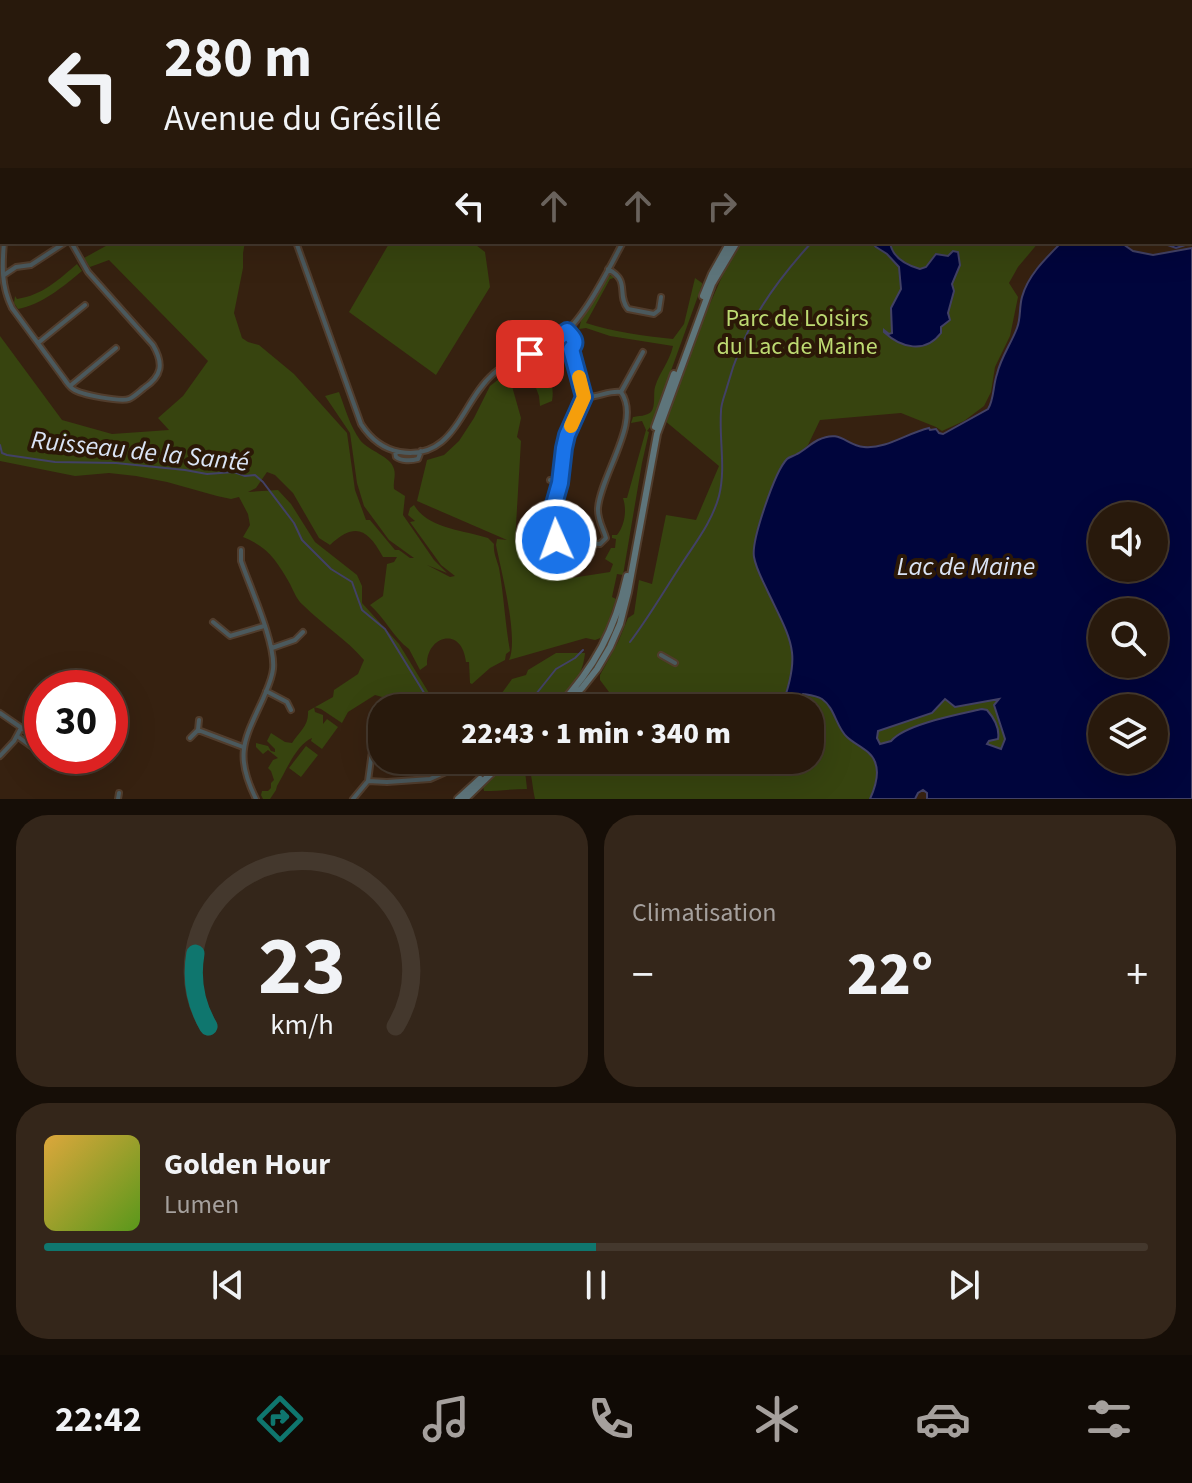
<!DOCTYPE html>
<html lang="fr">
<meta charset="utf-8">
<style>
body{margin:0;font-family:"Source Sans 3",sans-serif;background:#34261a;color:#f1f3f6;height:100vh;display:flex;flex-direction:column;font-size:30px;white-space:nowrap}
*{box-sizing:border-box;margin:0}
p{font-size:26px;color:#a5a09d}
.icon{flex:none;width:44px;height:44px;fill:none;stroke:currentColor;stroke-width:2;stroke-linecap:round;stroke-linejoin:round}
.map{position:relative;height:799px;overflow:hidden}
.side{display:flex;flex-direction:column;gap:16px;padding:16px;background:#160e07;flex:1}
.side>*{flex:none}
.banner{position:absolute;left:0px;top:0px;width:1192px;height:244px;box-shadow:0 8px 32px #0002,0 0 0 2px #44382d;background:#28190c;color:#f1f3f6;overflow:hidden}
.tools{position:absolute;left:1088px;top:502px;display:grid;gap:16px}
.tools a{display:grid;place-items:center;width:80px;height:80px;border-radius:50%;background:#28190c;box-shadow:0 8px 32px #0002,0 0 0 2px #44382d;font-size:40px}
.speed{position:absolute;left:24px;top:670px;display:flex;gap:16px;font-size:40px;font-weight:700;text-align:center}
.speed>*{display:grid;place-content:center;width:104px;height:104px;border-radius:50%;background:#28190c;box-shadow:0 8px 32px #0002,0 0 0 2px #44382d;line-height:1}
.speed .limit{border:12px solid #d22;background:#fff;color:#111}
.pin{position:absolute;display:grid;place-items:center;width:68px;height:68px;color:#fff;margin:-34px;border-radius:16px;box-shadow:0 4px 12px #0006}
.me{position:absolute;width:88px;margin:-44px;rotate:358deg;stroke-linejoin:round;filter:drop-shadow(0 0 6px #0008)}
.turn{display:flex;align-items:center;gap:28px;height:168px;padding:0 32px;font-size:36px}
.turn .icon{width:104px;height:104px;stroke-width:2.5}
.turn b{display:block;font-size:56px;line-height:68px}
.lanes{display:flex;align-items:center;height:76px;padding:0 32px;background:#0003;justify-content:center;gap:40px;direction:ltr}
.lanes .off{opacity:.35}
.big{font-size:60px;font-weight:800;line-height:1.1}
.side .tile{flex:1;display:flex;flex-direction:column;justify-content:center;gap:12px;min-width:0;padding:0 28px;border-radius:32px;background:#34261a}
.side .dial{align-items:center;gap:0}
.dial svg{height:208px;overflow:visible;fill:none;stroke:#44382d;stroke-width:7;stroke-linecap:round;text-anchor:middle}
.dial text{fill:#f1f3f6;stroke:none}
.song{display:flex;align-items:center;gap:24px}
.cover{width:96px;height:96px;border-radius:12px;background:linear-gradient(135deg,hsl(40 70% 55%),hsl(90 70% 35%))}
.played{height:8px;border-radius:4px;background:linear-gradient(90deg,#0f766e 50%,#44382d 50%)}
.keys{display:flex;justify-content:space-around;direction:ltr}
.heat{display:flex;justify-content:space-between;align-items:center;font-size:44px;direction:ltr}
.side .tiles{flex:1;display:grid;gap:16px;grid-template-columns:1fr 1fr}
.tile:last-child{grid-column:span 2}
.trip{position:absolute;left:368px;top:694px;width:456px;height:80px;border-radius:32px;background:#28190c;box-shadow:0 8px 32px #0002,0 0 0 2px #44382d;font-weight:800;line-height:80px;text-align:center}
.dock{display:flex;height:128px;justify-content:space-around;align-items:center;background:#100a05;color:#a5a09d}
.dock .icon{width:56px;height:56px}
.dock .current{color:#0f766e}
.dock b{font-size:36px;color:#f1f3f6}
.map>svg:first-child{display:block}
.green{fill:#37440f}
.water{fill:#00053c;stroke:#424165;stroke-width:2;fill-rule:evenodd}
.lines{fill:none;stroke-linecap:round;stroke-linejoin:round}
.stream{stroke:#424165;stroke-width:2}
.street-casing{stroke:#513d2d;stroke-width:8}
.secondary-casing{stroke:#513d2d;stroke-width:10}
.street{stroke:#4b595d;stroke-width:4}
.secondary{stroke:#5e757b;stroke-width:6}
.route-casing{stroke:#114b97;stroke-width:20}
.route{stroke:#1a73e8;stroke-width:14}
.slow{stroke:#f59e0b;stroke-width:14}
.labels{text-anchor:middle;dominant-baseline:central;stroke-width:8;stroke-linejoin:round;paint-order:stroke}
.park-label{font-size:24px;fill:#bdda72;stroke:#2b1807}
.water-label{font-size:26px;font-style:italic;fill:#dae4f6;stroke:#2b1807}
</style>
<div class="map">
<svg width="1192" height="799" viewBox="0 0 1192 799">
<rect width="100%" height="100%" fill="#362110"/>
<path class="green" d="M945,0H1192V71L1190,72V2H943Z
M113,242H245L243,253V268L234,313L242,338L248,342L259,345L294,374L347,433L355,490L366,520H370L395,550H399L410,558H414L389,540L364,506L357,483L350,433L325,396L339,392C345,408 350,426 360,440C370,452 391,456 394,469C396,475 393,482 394,489L405,496L403,515L434,560L447,573L427,565L450,577L455,576L441,565L410,522L415,521L408,515L410,508L414,505C428,529 464,530 488,538L494,544C493,553 497,560 499,568C504,596 505,624 510,651L506,654L505,660L490,668L472,684L470,683L469,662H466C462,625 426,636 427,665L420,670L409,649C394,638 384,617 370,605L383,596L387,564L394,562L397,557H383C368,530 356,521 330,545L319,538L293,493L275,475L267,472L256,488L248,492L278,490L291,504L315,542L357,575L362,586V603L399,644L429,693L453,704L454,707H458L460,704C495,705 493,706 512,679L526,675L528,670L556,653H585C582,682 567,690 547,708H398L389,699L375,695L348,712L342,723L321,709L314,707L315,712L323,715V724L327,719L338,727L322,749L311,741L312,738C296,745 286,771 277,786L276,790L270,799H263L261,795L262,791H268L271,788V783L274,780L271,771L268,768L273,760L278,758L268,750L263,754L256,747V743L268,746L271,751L275,752V749L267,741L271,733L285,742L292,743C299,732 309,726 308,711L333,697L334,690L358,674L364,660C346,639 323,625 303,605C297,600 294,592 290,584C277,561 268,547 243,537L250,525L248,514L239,497L231,499L217,496L167,482L136,476L109,473L75,476L0,461V336L62,420L112,434L169,430L158,418L183,396L208,361L109,260L90,267L84,258Z
M390,242H472L485,252L490,287L436,375L349,312Z
M741,242H1039L1018,267L1009,283L1018,297L1010,336L995,367L991,392L984,406L964,421L942,431L936,427L901,413L820,420L808,445L800,453L787,458L779,473L767,504L763,511L756,534L754,557L759,572L789,634L793,650L792,672L781,708H621L600,680V675L618,642L628,618L634,614L639,580L652,584L666,515L696,520L719,466L664,420L693,342L732,254Z
M77,264L82,271C64,286 41,305 18,309L14,303L15,296L17,299C43,295 58,280 77,264Z
M611,275L615,277L618,282L614,278L610,279L586,323C615,332 643,336 673,339L684,324L695,278L702,283V285L651,426L647,431L649,432L642,463L623,575L617,574L612,597L616,599L603,637L595,640L586,638L509,660C519,639 501,570 496,545L497,539L507,540L417,501L427,460L444,455L459,441L474,418L490,386L508,372L521,418L517,437L521,441L515,542L521,543L532,560L539,564L545,555L556,562L549,571L565,579L610,572L613,564L605,559L611,548H615L616,539L612,538V535H617C625,525 627,510 623,498H627L646,430L642,421L631,423L633,417C638,416 647,416 651,412C656,406 653,394 655,387C660,371 669,363 673,346L610,336L586,328L579,329L581,321L607,277Z
M540,358C548,373 555,384 552,401L540,406L539,396L528,367L530,362Z
M803,694C809,695 817,696 822,699C835,708 836,727 847,737C855,745 871,751 875,762C881,774 875,788 870,799H535C532,786 532,773 527,760H559L558,763L571,769L573,765L575,766L578,760H810V708H791Z
M1001,698L999,723L1005,739L1001,749L986,745L989,741L987,710L982,709C956,715 926,721 902,732C891,737 894,741 880,744L877,738V731L932,713L945,699L955,707Z
M306,746L318,755L301,777L289,768Z
M512,760L524,761L527,789C512,789 499,791 484,791L483,786L489,780L497,775Z"/>
<path class="water" d="M1192,71V243L1176,248L1162,243L1190,242V72Z
M881,242H890C892,258 906,265 920,269L926,267L936,254L948,256L953,251L958,252L960,265L952,284L954,291L948,313L950,320L941,327V333C925,354 901,348 884,332V330L889,334L892,333L891,308L901,289L899,267L887,254L876,247L875,246Z
M1062,242H1120L1133,251L1153,255L1192,248V799H927V793L923,790L918,793L915,799H870C875,788 880,774 875,762C871,750 855,745 847,737C836,727 835,708 822,699C817,696 809,695 803,694L791,708H781C802,653 792,642 768,592C763,581 756,569 754,557C751,541 775,471 787,459C789,457 794,456 797,454C805,450 810,444 818,440C841,429 845,445 864,447C887,449 907,433 929,428L930,430L936,429L939,433L943,434L988,409C994,400 993,385 997,374C1001,357 1011,344 1017,328C1021,318 1019,308 1022,297C1028,275 1046,258 1062,242ZM1102,516H1154V568H1102ZM1102,612H1154V664H1102ZM945,699L955,707L999,699L994,705L1005,739L1001,749L987,744L989,741L998,739C1000,728 994,718 987,710L982,709C960,714 905,724 891,741L880,744L877,738L878,731L932,713ZM1102,708H1154V760H1102Z"/>
<g class="lines">
<path class="stream" d="M875,242L878,244
M0,445L2,453L7,455L55,462L116,463L185,470L207,474L234,472L245,476L255,475L263,482L294,523L302,540L331,569L352,582L362,610L385,629L426,696L452,706L510,704L536,694L556,669L575,658L583,650
M630,642C649,617 664,591 681,565C695,543 712,522 719,496C726,468 719,440 721,411C721,403 725,395 727,387C743,328 771,287 812,242"/>
<defs>
<path id="street" d="M313,0L315,2
M374,0L376,2
M389,0L392,2
M565,0V2
M38,2V0
M276,2L280,0
M329,2L331,0
M379,2L383,0
M397,2L402,0
M496,2V0
M658,2L659,0
M0,37L2,38
M0,102L2,105
M0,178L2,177
M0,205L2,211
M4,242C2,265 1,286 12,308L65,380C66,382 71,388 73,389C81,395 121,402 129,399C134,397 140,391 144,388C162,376 164,364 153,345L88,272L71,242
M296,242L361,424C370,438 383,449 400,452C455,461 461,402 493,374C509,359 529,357 548,346C580,329 606,274 623,242
M608,269C631,281 616,294 628,309L654,314L659,310L661,297
M4,275L16,267L31,265L66,242
M556,341L564,350L571,349C578,343 573,337 568,332
M38,343L85,305
M571,349L584,397C597,398 609,390 621,392
M70,386L116,348
M621,392L643,352
M584,397L567,435L564,448L562,471L554,504V533L556,540L563,544L579,542L600,544L606,538C603,528 597,519 598,508C601,474 642,421 621,392
M395,451L396,457C401,461 411,461 418,459L421,451
M550,480L560,483
M241,550V561C250,587 276,644 273,669C272,679 267,689 263,699C244,740 234,755 256,799
M553,553L559,542
M213,622L230,636L264,626
M272,648L295,640L303,632
M661,655L675,663
M266,691L287,702L291,710
M0,713L42,742
M198,730L243,747
M17,736L42,754
M190,738L198,730L199,720
M0,756L14,741L21,728
M45,756L56,764L62,756
M368,781L375,729
M118,799L119,793
M353,799L368,781L387,782L430,779L448,771"/>
<path id="secondary" d="M926,2L928,0
M703,296L712,274L730,242
M655,427L674,374
M557,708C595,667 615,630 627,576
M562,708L582,688L597,669L610,647L620,624L628,592L657,434L712,284L737,242
M458,799L480,779
M465,799L505,760"/>
</defs>
<use href="#street" class="street-casing"/>
<use href="#secondary" class="secondary-casing"/>
<use href="#street" class="street"/>
<use href="#secondary" class="secondary"/>
</g>
<g class="lines">
<defs>
<path id="route" d="M530,354L548,346L567,331C573,337 578,342 571,349L584,397L567,435L564,448L560,483L554,504V533L556,540"/>
</defs>
<use href="#route" class="route-casing"/>
<use href="#route" class="route"/>
<path class="slow" d="M571,426L584,397L579,377"/>
</g>
<g class="labels">
<g class="park-label">
<text x="797" y="318">Parc de Loisirs<tspan x="797" dy="28">du Lac de Maine</tspan></text>
</g>
<g class="water-label">
<text transform="translate(140 451) rotate(6)">Ruisseau de la Santé</text>
<text x="966" y="566">Lac de Maine</text>
</g>
</g>
</svg>
<div class="tools">
<a><svg class="icon" aria-label="sound" viewBox="0 0 24 24"><path d="M4 9h4l5-4v14l-5-4H4zM17 9q2 3 0 6"/></svg></a>
<a><svg class="icon" aria-label="search" viewBox="0 0 24 24"><circle cx="10" cy="10" r="6"/><path d="M15 15l6 6"/></svg></a>
<a><svg class="icon" aria-label="layers" viewBox="0 0 24 24"><path d="M12 4l9 5-9 5-9-5zM3 14l9 5 9-5"/></svg></a>
</div>
<div class="speed"><div class="limit">30</div></div>
<div class="pin" style="left:530px;top:354px;background:#d93025"><svg class="icon" aria-label="arrive" viewBox="0 0 24 24"><path d="M6 21V4h12l-3 4 3 4H6"/></svg></div>
<svg class="me" style="left:556px;top:540px" viewBox="-20 -20 40 40"><circle r="17" fill="#1a73e8" stroke="#fff" stroke-width="3"/><path d="M0-11L8 9 0 5-8 9z" fill="#fff"/></svg>
<div class="trip">22:43 · 1 min · 340 m</div>
<div class="banner">
<div class="turn"><svg class="icon" aria-label="left" viewBox="0 0 24 24"><path d="M17 20v-9H6M10 6l-5 5 5 5"/></svg><div><b>280 m</b>Avenue du Grésillé</div></div>
<div class="lanes"><svg class="icon" aria-label="left" viewBox="0 0 24 24"><path d="M17 20v-9H6M10 6l-5 5 5 5"/></svg><svg class="icon off" aria-label="ahead" viewBox="0 0 24 24"><path d="M12 20V5M6 11l6-6 6 6"/></svg><svg class="icon off" aria-label="ahead" viewBox="0 0 24 24"><path d="M12 20V5M6 11l6-6 6 6"/></svg><svg class="icon off" aria-label="right" viewBox="0 0 24 24"><path d="M7 20v-9h11M14 6l5 5-5 5"/></svg></div>
</div>
</div>
<section class="side">
<div class="tiles">
<div class="tile dial"><svg viewBox="0 0 100 80">
<path d="M14 69A42 42 0 1 1 86 69"/>
<path d="M14 69A42 42 0 0 1 9 41" stroke="#0f766e"/>
<text x="50" y="56" font-size="32" font-weight="700">23</text>
<text x="50" y="72" font-size="11">km/h</text>
</svg></div>
<div class="tile"><p>Climatisation</p>
<div class="heat"><a>−</a><b class="big">22°</b><a>+</a></div>
</div>
<div class="tile">
<div class="song"><i class="cover"></i><div><b>Golden Hour</b><p>Lumen</p></div></div>
<div class="played"></div>
<div class="keys"><svg class="icon" aria-label="previous" viewBox="0 0 24 24"><path d="M18 5L8 12l10 7zM5 5v14"/></svg><svg class="icon" aria-label="pause" viewBox="0 0 24 24"><path d="M8 5v14M16 5v14"/></svg><svg class="icon" aria-label="next" viewBox="0 0 24 24"><path d="M6 5l10 7-10 7zM19 5v14"/></svg></div>
</div>
</div>
</section>
<nav class="dock">
<b>22:42</b>
<svg class="icon current" aria-label="directions" viewBox="0 0 24 24"><path d="M12 3l9 9-9 9-9-9zM9 14v-3h6M13 9l2 2-2 2"/></svg>
<svg class="icon" aria-label="music" viewBox="0 0 24 24"><path d="M9 18V5l10-2v13"/><circle cx="6" cy="18" r="3"/><circle cx="16" cy="16" r="3"/></svg>
<svg class="icon" aria-label="phone" viewBox="0 0 24 24"><path d="M5 4h4l2 5-3 2q2 4 5 5l2-3 5 2v4C11 20 4 13 5 4z"/></svg>
<svg class="icon" aria-label="climate" viewBox="0 0 24 24"><path d="M12 3v18M4 7l16 10M4 17L20 7"/></svg>
<svg class="icon" aria-label="car" viewBox="0 0 24 24"><path d="M5 17H2v-5l4-1 3-4h7l3 4 3 1v5h-3M9 17h6M6 11h13"/><circle cx="7" cy="17" r="2"/><circle cx="17" cy="17" r="2"/></svg>
<svg class="icon" aria-label="filters" viewBox="0 0 24 24"><path d="M4 7h16M4 17h16"/><circle cx="9" cy="7" r="2"/><circle cx="15" cy="17" r="2"/></svg>
</nav>
